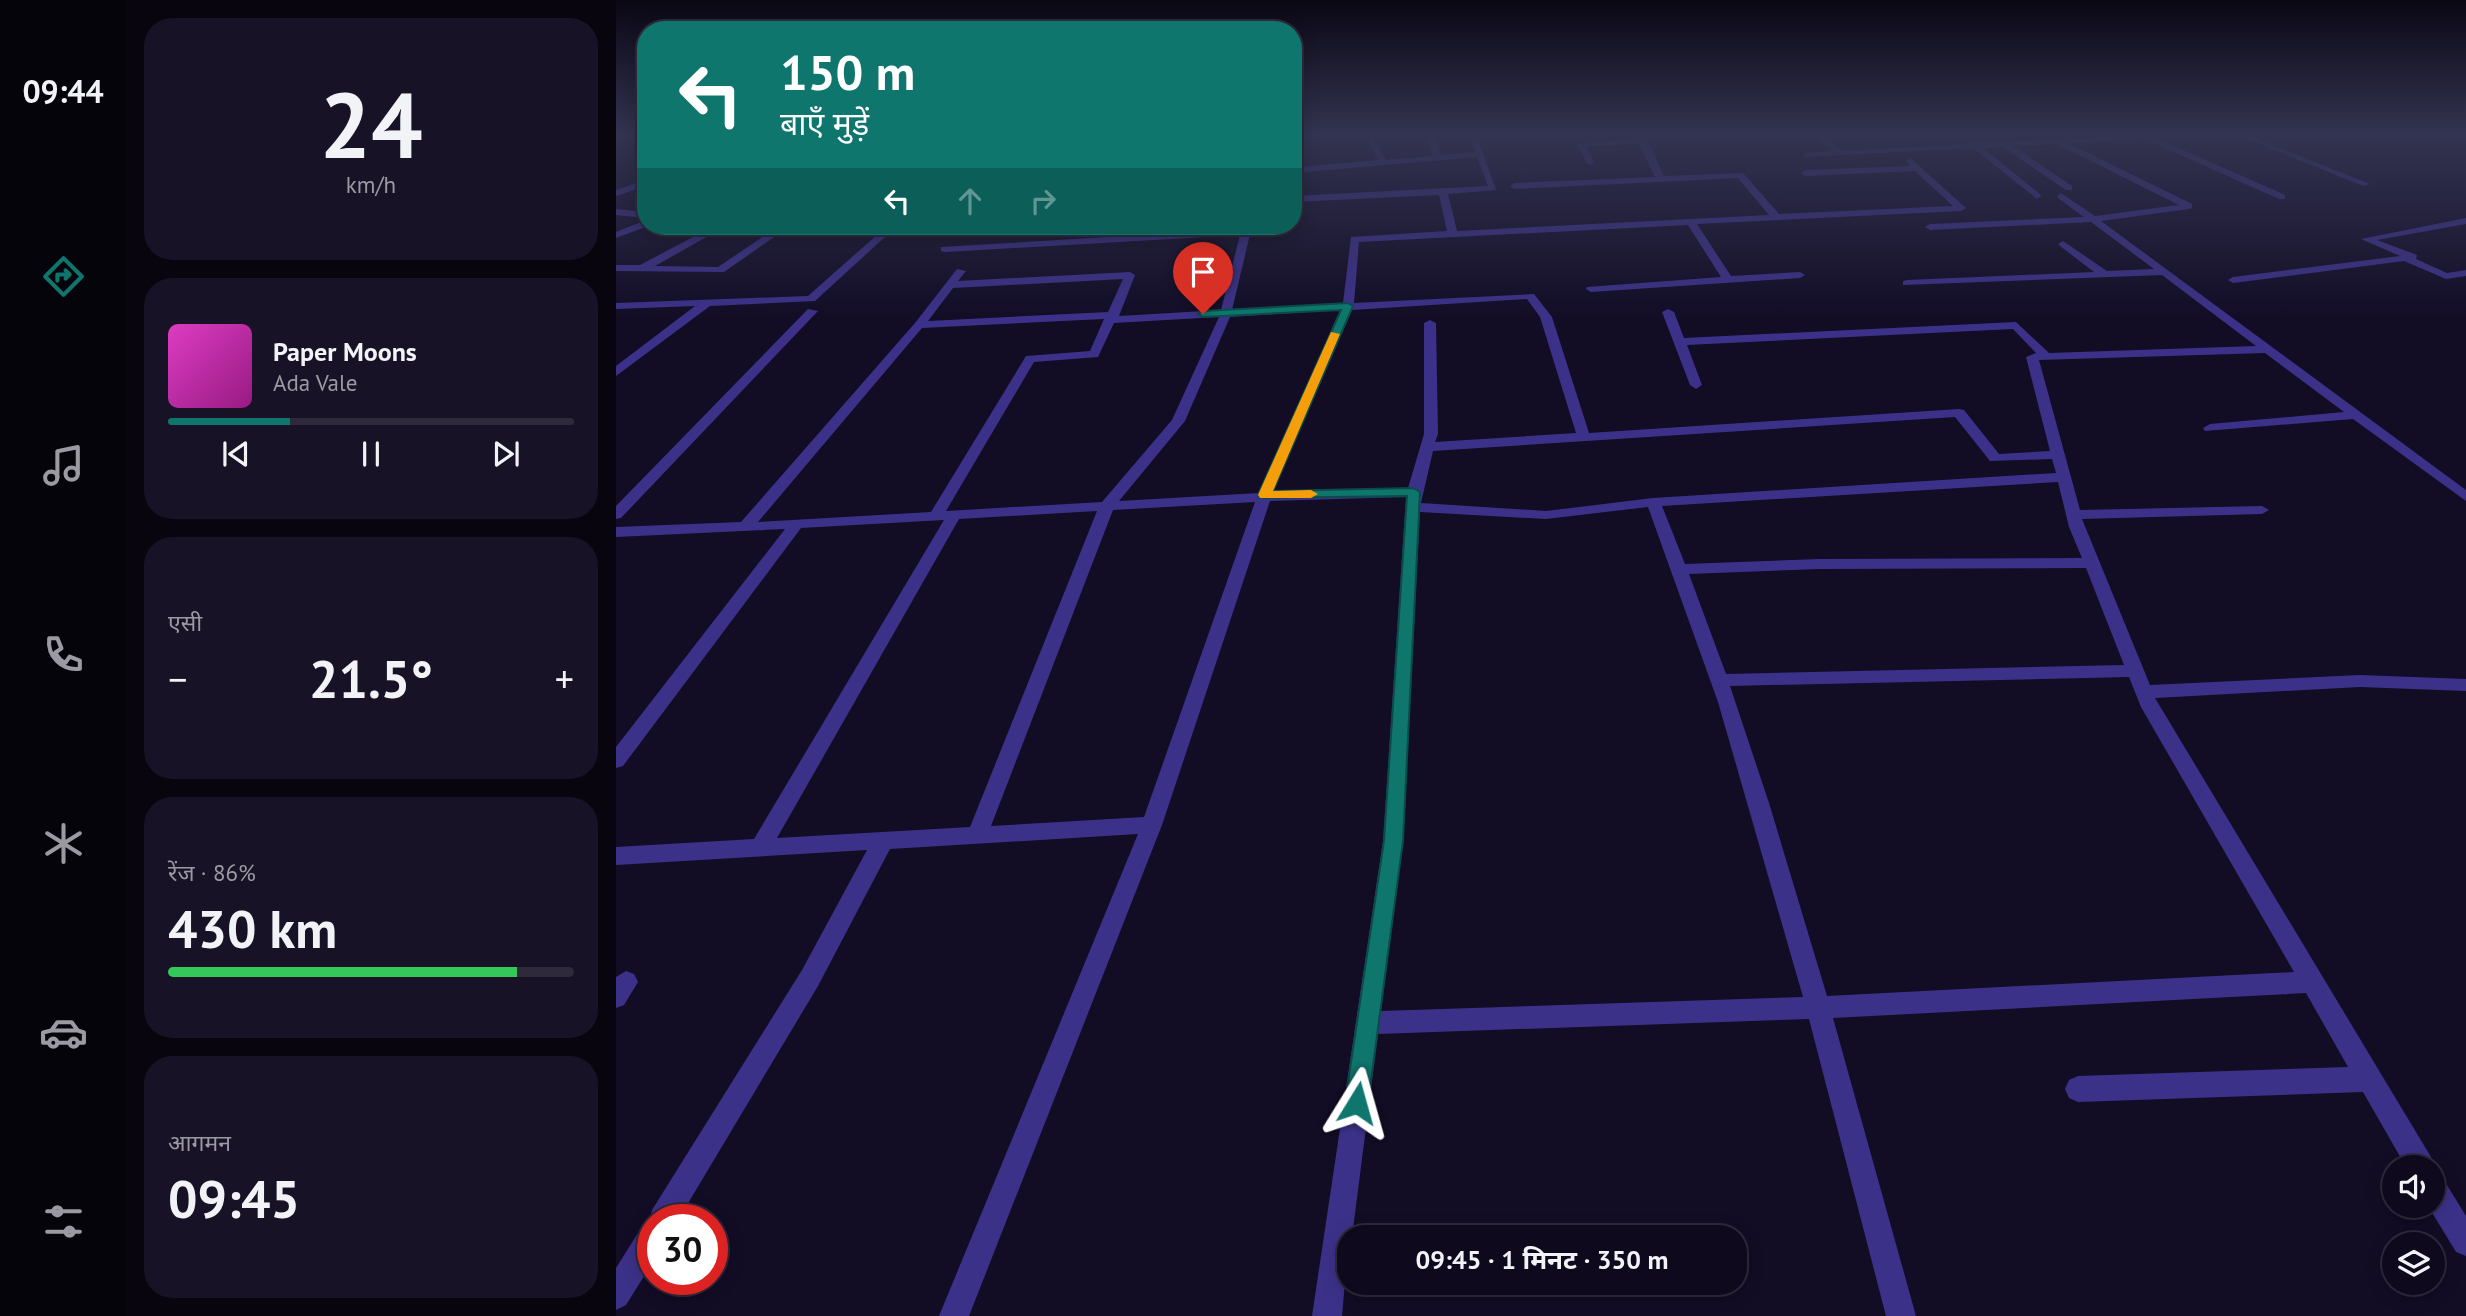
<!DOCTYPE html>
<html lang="hi">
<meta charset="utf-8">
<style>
body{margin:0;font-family:"PT Sans","Noto Sans Devanagari",sans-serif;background:#171225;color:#f1f3f6;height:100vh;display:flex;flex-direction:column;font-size:26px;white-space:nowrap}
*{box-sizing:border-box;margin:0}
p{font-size:23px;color:#9b9aa3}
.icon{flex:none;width:38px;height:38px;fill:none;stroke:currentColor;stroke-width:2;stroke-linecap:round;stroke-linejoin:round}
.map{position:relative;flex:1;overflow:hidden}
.side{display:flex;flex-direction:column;gap:18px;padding:18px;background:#08050f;width:490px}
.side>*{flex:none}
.top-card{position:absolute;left:21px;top:21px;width:665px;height:214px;border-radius:28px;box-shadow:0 4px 18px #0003,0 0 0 2px #2e2a3b;background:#0f766e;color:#fff;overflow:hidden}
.controls{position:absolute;left:1766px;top:1155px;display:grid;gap:14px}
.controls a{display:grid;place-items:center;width:63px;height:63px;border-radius:50%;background:#0e091c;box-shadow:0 4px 18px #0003,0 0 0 2px #2e2a3b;font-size:35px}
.speed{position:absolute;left:21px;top:1204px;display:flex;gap:14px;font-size:35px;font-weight:700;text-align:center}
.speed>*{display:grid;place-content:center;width:91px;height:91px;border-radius:50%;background:#0e091c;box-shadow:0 4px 18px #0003,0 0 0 2px #2e2a3b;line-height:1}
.speed .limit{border:10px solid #d22;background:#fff;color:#111}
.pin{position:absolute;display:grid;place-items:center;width:60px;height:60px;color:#fff;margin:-72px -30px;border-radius:50% 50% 50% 0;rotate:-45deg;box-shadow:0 0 7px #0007}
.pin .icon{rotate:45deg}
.me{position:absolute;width:77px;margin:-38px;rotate:8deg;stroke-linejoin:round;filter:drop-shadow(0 0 5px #0008)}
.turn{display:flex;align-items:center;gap:24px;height:147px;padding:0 28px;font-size:32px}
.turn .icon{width:91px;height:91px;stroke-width:2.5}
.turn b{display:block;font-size:49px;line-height:60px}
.lanes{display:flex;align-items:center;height:66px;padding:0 28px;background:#0003;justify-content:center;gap:35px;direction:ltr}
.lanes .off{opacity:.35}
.big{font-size:52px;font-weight:700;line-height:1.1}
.side .tile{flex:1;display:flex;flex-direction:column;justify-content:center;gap:10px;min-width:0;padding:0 24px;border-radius:28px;background:#171225}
.side .dial{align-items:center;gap:0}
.dial b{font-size:91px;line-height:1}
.song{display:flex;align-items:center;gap:21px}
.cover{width:84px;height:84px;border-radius:10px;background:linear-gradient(135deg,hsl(310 70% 55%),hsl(310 70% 35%))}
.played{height:7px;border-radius:4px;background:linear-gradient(90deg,#0f766e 30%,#2e2a3b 30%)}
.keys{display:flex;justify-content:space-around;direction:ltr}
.heat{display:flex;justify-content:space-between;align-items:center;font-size:38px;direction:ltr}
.charge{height:10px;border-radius:5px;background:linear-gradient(90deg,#34c759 86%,#2e2a3b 0)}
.trip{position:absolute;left:721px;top:1225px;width:410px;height:70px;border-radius:28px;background:#0e091c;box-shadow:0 4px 18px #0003,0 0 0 2px #2e2a3b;font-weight:700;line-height:70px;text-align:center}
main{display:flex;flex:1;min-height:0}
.tab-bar{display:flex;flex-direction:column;width:126px;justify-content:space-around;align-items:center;background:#06040b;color:#9b9aa3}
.tab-bar .icon{width:49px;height:49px}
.tab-bar .selected{color:#0f766e}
.tab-bar b{font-size:32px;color:#f1f3f6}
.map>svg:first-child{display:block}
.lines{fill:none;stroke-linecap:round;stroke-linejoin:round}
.minor{fill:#3c3189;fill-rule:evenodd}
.route{fill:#0f766e;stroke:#0a4d48;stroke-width:2}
.slow{fill:#f59e0b}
</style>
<main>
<nav class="tab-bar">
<b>09:44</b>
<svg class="icon selected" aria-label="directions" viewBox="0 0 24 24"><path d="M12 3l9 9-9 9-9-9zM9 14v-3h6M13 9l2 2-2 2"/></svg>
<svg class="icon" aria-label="music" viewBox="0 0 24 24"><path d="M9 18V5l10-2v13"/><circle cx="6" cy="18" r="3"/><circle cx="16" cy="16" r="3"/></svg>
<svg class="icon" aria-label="phone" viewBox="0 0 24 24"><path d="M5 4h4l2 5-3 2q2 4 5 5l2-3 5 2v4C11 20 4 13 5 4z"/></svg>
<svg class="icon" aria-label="climate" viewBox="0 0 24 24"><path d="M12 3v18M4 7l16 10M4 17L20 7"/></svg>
<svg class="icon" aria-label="car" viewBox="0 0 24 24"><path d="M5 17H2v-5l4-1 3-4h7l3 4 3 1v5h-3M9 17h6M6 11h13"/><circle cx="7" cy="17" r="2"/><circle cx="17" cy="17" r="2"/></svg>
<svg class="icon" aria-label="filters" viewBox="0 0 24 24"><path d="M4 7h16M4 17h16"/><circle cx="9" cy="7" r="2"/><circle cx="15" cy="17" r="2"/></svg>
</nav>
<section class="side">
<div class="tile dial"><b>24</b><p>km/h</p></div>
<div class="tile">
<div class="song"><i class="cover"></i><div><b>Paper Moons</b><p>Ada Vale</p></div></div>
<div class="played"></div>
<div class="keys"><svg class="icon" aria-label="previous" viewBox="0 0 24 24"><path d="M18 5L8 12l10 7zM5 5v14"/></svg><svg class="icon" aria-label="pause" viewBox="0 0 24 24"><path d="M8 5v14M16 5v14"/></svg><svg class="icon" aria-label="next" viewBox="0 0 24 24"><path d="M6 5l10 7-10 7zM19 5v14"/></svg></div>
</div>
<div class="tile"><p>एसी</p>
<div class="heat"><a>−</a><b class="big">21.5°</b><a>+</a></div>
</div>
<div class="tile"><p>रेंज · 86%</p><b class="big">430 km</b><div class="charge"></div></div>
<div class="tile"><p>आगमन</p><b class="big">09:45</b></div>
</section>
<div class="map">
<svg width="1850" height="1316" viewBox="0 0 1850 1316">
<rect width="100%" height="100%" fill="#120c25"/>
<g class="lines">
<path class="minor" d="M677,136H684L683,167L762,160L752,139L756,137L770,160L817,156L812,136H820L825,155L859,152L853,136H887L883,138L862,139L880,190L832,194L841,231L1153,215L1122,178L898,189L894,186L898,183L1039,177L1023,144L970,146L978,162L974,165L970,162L961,144L1021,139L1019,136H1027L1031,139L1048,176L1127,173L1163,214L1337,206L1299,171L1189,176L1185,173L1189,170L1294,166L1290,161L1294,158L1350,208L1345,211L1081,224L1115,276L1184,272L1189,275L1184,278L975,292L970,289L971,287L1105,277L1072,225L743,242L738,303L918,294L936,317L973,433L1343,409L1348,410L1383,454L1434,451L1410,357L1420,353L1397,329L1071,345L1086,385L1080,389L1074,385L1046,312L1052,309L1058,312L1068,338L1400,322L1433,353L1640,346L1546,275L1287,285V281L1291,280L1478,272L1444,246L1442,244L1447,241L1491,271L1538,269L1475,222L1314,230L1309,227L1314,224L1468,217L1442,198L1441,196L1445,193L1479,216L1563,205L1441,144L1397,146L1456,186V190H1450L1387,147L1367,148L1424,194L1425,196L1421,199L1357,148L1187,157L1190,153L1218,151L1200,136H1208L1227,151L1352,144L1356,141L1361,143L1541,136L1540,138L1669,195V199H1663L1529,139L1452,143L1576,204V208L1573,209L1485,221L1850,490V501L1737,419L1589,431L1587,428L1594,424L1728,412L1649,353L1423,360L1464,510L1646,506L1653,510L1646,514L1466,519L1534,685L1744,675L1850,679V691L1744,687L1539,698L1815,1157L1818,1167L1816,1172V1167H1790L1747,1092L1462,1102L1453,1098L1449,1089L1453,1080L1462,1076L1732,1067L1690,993L1217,1018L1300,1316H1270L1193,1019L762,1034L736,1237H733L726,1316H696L767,841L790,497L654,501L546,825L353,1316H323L522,834L274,849L202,986L62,1220H37V1262L10,1305L0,1310V1268L27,1225L33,1223L36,1210L186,970L251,850L0,865V847L138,839L328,520L185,528L7,766L0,768V747L169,529L0,537V527L125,522L299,323L341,269L350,271L342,281L514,272L519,275L503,316L605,310L624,235L329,252L325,251V247L625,229L626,226H636L616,310L727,303L735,237L831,231L823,195L677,202V196L872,186L861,157L677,173ZM507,279L492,312L312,321L337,288ZM911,299L924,317L960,433L819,442L822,434L820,323L814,320L808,323V434L792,488L657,493L736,310ZM725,310L643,493L503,501L569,421L614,317ZM603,317L556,420L486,502L330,511L418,362L482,357L498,323ZM488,319L474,351L410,356L315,512L142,522L306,328ZM1339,417L1374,461L1436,459L1440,473L1037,498L930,511L805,503L817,451ZM1442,482L1453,527L1466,558L1203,559L1069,564L1046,506ZM639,502L528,817L375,826L497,510ZM1032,507L1102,702L1187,997L765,1011L787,841L804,512L930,519ZM481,511L354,827L161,838L343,519ZM1470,568L1508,665L1110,674L1073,574L1203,569ZM1513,677L1525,707L1678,972L1211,996L1153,803L1114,686Z
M1624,136H1634L1754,184L1747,186Z
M30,180V186L0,196V190Z
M0,209L30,212V218L0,215Z
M1850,218V224L1761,240L1801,255L1800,259L1831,273L1850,270V276L1830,279L1788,261L1617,283L1612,280L1617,277L1784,256L1745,239Z
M30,220L32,226L0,238V232Z
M98,226H110L39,266L102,267L163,226H174L108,272L0,271V265H24Z
M271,226H281L199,301L94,306L0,376V366L79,306L0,309V303L192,296Z
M192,309L202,311L5,518L0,519V506Z
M10,971L18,974L22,982L8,1005L0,1008V977Z
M1816,1174L1826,1177L1850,1216V1256L1840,1252L1812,1206H1816Z"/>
</g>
<linearGradient id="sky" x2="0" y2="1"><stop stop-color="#0a0714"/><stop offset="0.42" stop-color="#333451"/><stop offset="1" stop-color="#333451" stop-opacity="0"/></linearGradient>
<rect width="1850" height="320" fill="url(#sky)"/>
<path class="route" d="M732,303L737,306L657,491L797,488L804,492L787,841L752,1103L749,1111L741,1115L732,1111L729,1103L768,841L791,496L644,498L642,495L725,310L587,317L582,314L587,311Z"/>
<path class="slow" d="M715,332L724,334L657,491L695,490L702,494L695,498H644L642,495Z"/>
</svg>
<div class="controls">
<a><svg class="icon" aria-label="sound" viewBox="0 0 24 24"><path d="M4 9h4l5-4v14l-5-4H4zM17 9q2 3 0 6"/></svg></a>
<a><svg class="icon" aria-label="layers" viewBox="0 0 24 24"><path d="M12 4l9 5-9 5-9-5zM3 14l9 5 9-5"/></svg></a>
</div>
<div class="speed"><div class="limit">30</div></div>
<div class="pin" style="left:587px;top:314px;background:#d93025"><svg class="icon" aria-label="arrive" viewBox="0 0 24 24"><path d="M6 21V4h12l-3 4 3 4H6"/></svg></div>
<svg class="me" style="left:741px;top:1103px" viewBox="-20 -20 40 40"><path d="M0-17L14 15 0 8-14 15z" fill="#0f766e" stroke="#fff" stroke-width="4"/></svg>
<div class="trip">09:45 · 1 मिनट · 350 m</div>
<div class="top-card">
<div class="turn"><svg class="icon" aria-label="left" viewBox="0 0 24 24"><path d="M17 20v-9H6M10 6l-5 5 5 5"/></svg><div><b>150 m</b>बाएँ मुड़ें</div></div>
<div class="lanes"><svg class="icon" aria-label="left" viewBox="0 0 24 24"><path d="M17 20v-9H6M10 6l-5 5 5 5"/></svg><svg class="icon off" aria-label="ahead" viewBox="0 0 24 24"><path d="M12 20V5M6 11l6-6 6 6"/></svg><svg class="icon off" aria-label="right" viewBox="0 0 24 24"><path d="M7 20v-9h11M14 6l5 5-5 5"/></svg></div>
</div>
</div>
</main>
